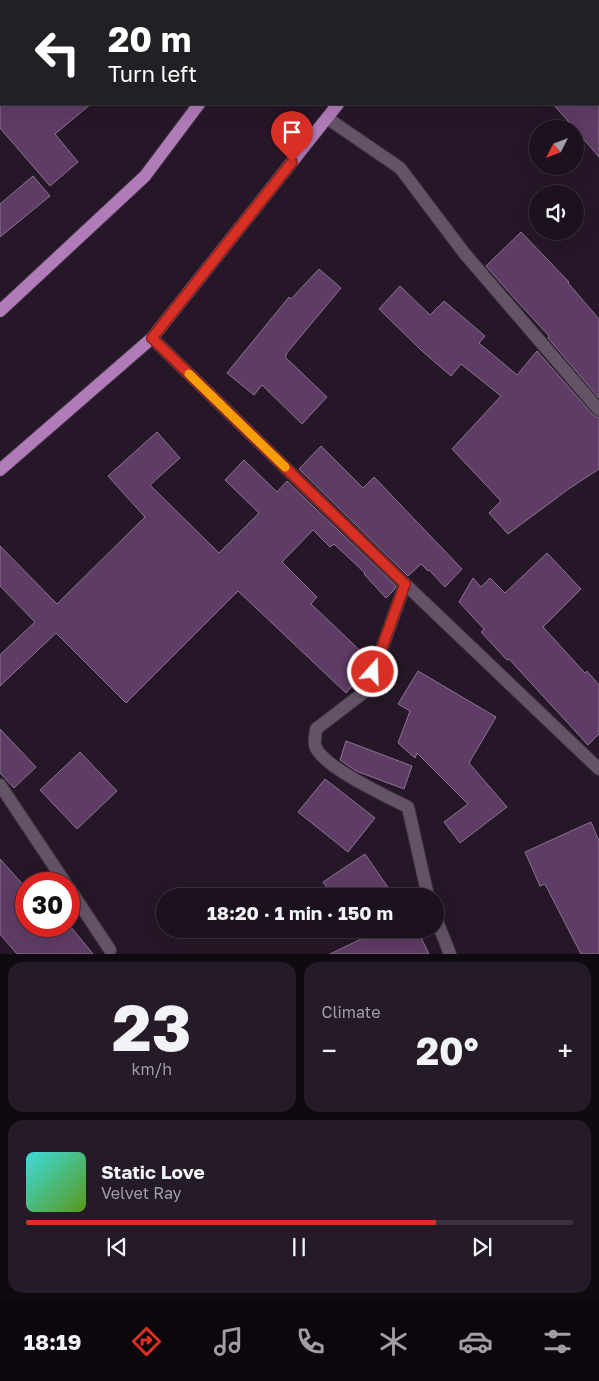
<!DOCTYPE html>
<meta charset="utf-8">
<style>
body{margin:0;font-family:"Golos Text",sans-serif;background:#251a27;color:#f1f3f6;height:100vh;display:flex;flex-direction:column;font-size:19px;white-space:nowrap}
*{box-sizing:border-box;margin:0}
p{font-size:16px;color:#a09da4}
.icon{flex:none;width:28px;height:28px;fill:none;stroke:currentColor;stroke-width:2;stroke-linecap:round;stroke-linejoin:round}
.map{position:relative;height:954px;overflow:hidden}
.details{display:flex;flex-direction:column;gap:8px;padding:8px;background:#0f0910;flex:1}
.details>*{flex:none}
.hud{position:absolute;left:0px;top:0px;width:600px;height:105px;box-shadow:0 5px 20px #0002,0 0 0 1px #3a313c;background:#202124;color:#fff;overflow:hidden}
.needle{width:32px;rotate:228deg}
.buttons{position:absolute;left:529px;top:120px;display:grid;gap:10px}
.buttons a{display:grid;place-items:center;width:55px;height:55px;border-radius:50%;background:#1c111e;box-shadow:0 5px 20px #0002,0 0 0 1px #3a313c;font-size:25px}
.speed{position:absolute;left:15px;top:872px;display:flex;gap:10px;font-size:25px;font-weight:700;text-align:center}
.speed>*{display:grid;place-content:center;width:65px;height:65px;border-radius:50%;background:#1c111e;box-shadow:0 5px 20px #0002,0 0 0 1px #3a313c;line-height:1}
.speed .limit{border:8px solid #d22;background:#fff;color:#111}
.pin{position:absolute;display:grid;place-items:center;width:42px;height:42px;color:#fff;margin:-51px -21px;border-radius:50% 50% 50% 0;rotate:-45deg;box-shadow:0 0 5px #0007}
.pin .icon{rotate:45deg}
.me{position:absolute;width:55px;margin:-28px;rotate:20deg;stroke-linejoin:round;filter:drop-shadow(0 0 4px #0008)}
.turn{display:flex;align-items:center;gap:18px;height:105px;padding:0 25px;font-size:22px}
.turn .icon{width:65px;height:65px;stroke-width:2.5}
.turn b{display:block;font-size:35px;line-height:42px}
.big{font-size:38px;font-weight:700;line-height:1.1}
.details .card{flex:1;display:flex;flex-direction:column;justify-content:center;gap:8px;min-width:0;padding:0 18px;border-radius:15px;background:#251a27}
.details .dial{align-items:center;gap:0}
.dial b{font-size:65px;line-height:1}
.song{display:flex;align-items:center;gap:15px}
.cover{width:60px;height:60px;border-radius:8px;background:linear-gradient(135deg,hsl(180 70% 55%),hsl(90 70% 35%))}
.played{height:5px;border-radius:2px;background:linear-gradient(90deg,#d93025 75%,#3a313c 75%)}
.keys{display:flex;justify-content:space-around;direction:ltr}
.heat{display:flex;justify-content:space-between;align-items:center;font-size:28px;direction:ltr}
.details .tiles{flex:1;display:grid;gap:8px;grid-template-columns:1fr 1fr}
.card:last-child{grid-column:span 2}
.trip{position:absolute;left:156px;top:888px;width:288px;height:50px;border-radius:25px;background:#1c111e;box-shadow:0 5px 20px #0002,0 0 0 1px #3a313c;font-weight:700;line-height:50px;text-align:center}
.dock{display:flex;height:80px;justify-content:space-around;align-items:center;background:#0b070c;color:#a09da4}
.dock .icon{width:35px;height:35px}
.dock .selected{color:#d93025}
.dock b{font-size:22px;color:#f1f3f6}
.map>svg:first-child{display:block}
.building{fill:#5f3c65;stroke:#88778b}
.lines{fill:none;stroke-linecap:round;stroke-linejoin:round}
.street-casing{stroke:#3f3441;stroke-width:14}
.primary-casing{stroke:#3f3441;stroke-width:14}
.street{stroke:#645366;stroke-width:12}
.primary{stroke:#b17bb9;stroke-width:12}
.route-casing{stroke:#8d1f18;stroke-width:12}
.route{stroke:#d93025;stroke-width:9}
.slow{stroke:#f59e0b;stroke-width:9}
</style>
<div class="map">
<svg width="599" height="954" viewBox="0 0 599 954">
<rect width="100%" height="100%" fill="#261728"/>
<path class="building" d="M0,104H91L55,134L78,162L50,186L0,128Z
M553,104H599V157L575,129Z
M33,176L50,196L0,237V204Z
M521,232L569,282L568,283L599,319V398L548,338L549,336L515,299L486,266Z
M319,269L341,288L286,354H287L285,357L327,397L302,424L262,385L254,395L227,373L289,297L291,299Z
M400,286L430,315L444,301L485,336L479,343L517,375L537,351L593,415L599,418V469L570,488L508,534L489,513L501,501L452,449L501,396L461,364L451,376L422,351L379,309Z
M157,432L180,458L150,485L219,553L259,513L225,480L244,460L277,492L287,481L396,586L394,590L386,598L364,574L365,573L334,544L330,547L313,530L282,562L317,597L311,604L369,659L364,673L346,693L238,591L126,703L56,633L0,686V655L35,622L0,586V546L57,604L145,517L108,476Z
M321,446L363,488L374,477L462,569L445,587L429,570L428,571L421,564L408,576L299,469Z
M547,553L581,589L543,627L585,673L587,671L599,685V734L588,745L509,659L507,660L481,632L484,629L459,602L473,578L481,587L490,578L505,593Z
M418,671L496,717L469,763L507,807L460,843L444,822L468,804L417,753L415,758L398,743L410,711L398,704Z
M0,729L36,767L14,788L0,773Z
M346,741L412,766L404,789L356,771L340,760Z
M80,752L117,791L77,829L40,790Z
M325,779L375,818L348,852L298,812Z
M591,822L599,841V954H581L545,884L540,886L525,852Z
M365,854L394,896H333L323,882Z
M0,859L26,888V926H70L93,954H17L0,934Z
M355,929H417L429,954H330L361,939Z"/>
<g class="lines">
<defs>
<path id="street" d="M171,0L172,1
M327,118L400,168L465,254L599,410
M152,338L405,584L599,769
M405,584L367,690L316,729C316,733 314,740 315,745C320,766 388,797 408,807L428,896
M0,785L66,884
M69,888L110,950
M435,916L450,954"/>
<path id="primary" d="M278,1L279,0
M414,1L415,0
M0,311L145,176L199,104
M0,470L152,338L338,104"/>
</defs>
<use href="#street" class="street-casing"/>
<use href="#primary" class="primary-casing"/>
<use href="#street" class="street"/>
<use href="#primary" class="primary"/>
</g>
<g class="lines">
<defs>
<path id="route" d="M292,162L152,338L405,584L373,672"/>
</defs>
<use href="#route" class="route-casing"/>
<use href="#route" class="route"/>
<path class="slow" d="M189,374L285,467"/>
</g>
</svg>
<div class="buttons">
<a><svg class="needle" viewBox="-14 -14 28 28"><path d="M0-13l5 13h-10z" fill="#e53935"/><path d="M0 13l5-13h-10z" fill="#a09da4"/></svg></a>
<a><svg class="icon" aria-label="sound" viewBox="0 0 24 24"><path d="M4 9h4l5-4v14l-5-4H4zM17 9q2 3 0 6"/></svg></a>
</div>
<div class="speed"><div class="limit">30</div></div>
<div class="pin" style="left:292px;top:162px;background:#d93025"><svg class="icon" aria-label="arrive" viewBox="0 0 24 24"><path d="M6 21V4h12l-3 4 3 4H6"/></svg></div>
<svg class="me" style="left:373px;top:672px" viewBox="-20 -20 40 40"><circle r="17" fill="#d93025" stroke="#fff" stroke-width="3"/><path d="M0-11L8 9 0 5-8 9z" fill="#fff"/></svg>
<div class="trip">18:20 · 1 min · 150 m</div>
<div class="hud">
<div class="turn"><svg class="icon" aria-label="left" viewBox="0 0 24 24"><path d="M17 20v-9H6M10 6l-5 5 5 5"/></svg><div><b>20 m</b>Turn left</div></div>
</div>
</div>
<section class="details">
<div class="tiles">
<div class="card dial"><b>23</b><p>km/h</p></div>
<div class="card"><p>Climate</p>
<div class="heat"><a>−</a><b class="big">20°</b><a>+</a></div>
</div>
<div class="card">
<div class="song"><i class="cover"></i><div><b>Static Love</b><p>Velvet Ray</p></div></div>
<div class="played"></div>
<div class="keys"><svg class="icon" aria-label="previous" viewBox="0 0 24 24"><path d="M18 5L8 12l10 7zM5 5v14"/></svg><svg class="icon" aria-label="pause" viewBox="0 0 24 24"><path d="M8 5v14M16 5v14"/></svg><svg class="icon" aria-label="next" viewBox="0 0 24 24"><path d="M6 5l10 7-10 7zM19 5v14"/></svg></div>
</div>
</div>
</section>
<nav class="dock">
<b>18:19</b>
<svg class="icon selected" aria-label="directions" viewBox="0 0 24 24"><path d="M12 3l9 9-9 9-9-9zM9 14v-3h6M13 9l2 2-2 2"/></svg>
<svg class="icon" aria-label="music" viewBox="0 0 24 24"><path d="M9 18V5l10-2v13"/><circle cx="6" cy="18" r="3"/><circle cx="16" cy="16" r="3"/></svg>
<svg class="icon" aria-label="phone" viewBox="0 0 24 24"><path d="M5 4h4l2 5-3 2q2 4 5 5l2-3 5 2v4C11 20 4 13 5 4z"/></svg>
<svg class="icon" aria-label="climate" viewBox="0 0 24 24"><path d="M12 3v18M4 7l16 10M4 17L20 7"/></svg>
<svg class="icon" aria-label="car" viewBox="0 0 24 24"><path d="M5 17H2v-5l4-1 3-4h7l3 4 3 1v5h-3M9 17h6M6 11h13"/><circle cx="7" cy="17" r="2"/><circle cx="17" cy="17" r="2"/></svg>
<svg class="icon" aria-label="filters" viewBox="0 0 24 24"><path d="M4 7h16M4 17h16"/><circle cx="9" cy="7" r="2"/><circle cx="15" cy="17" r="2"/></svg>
</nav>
